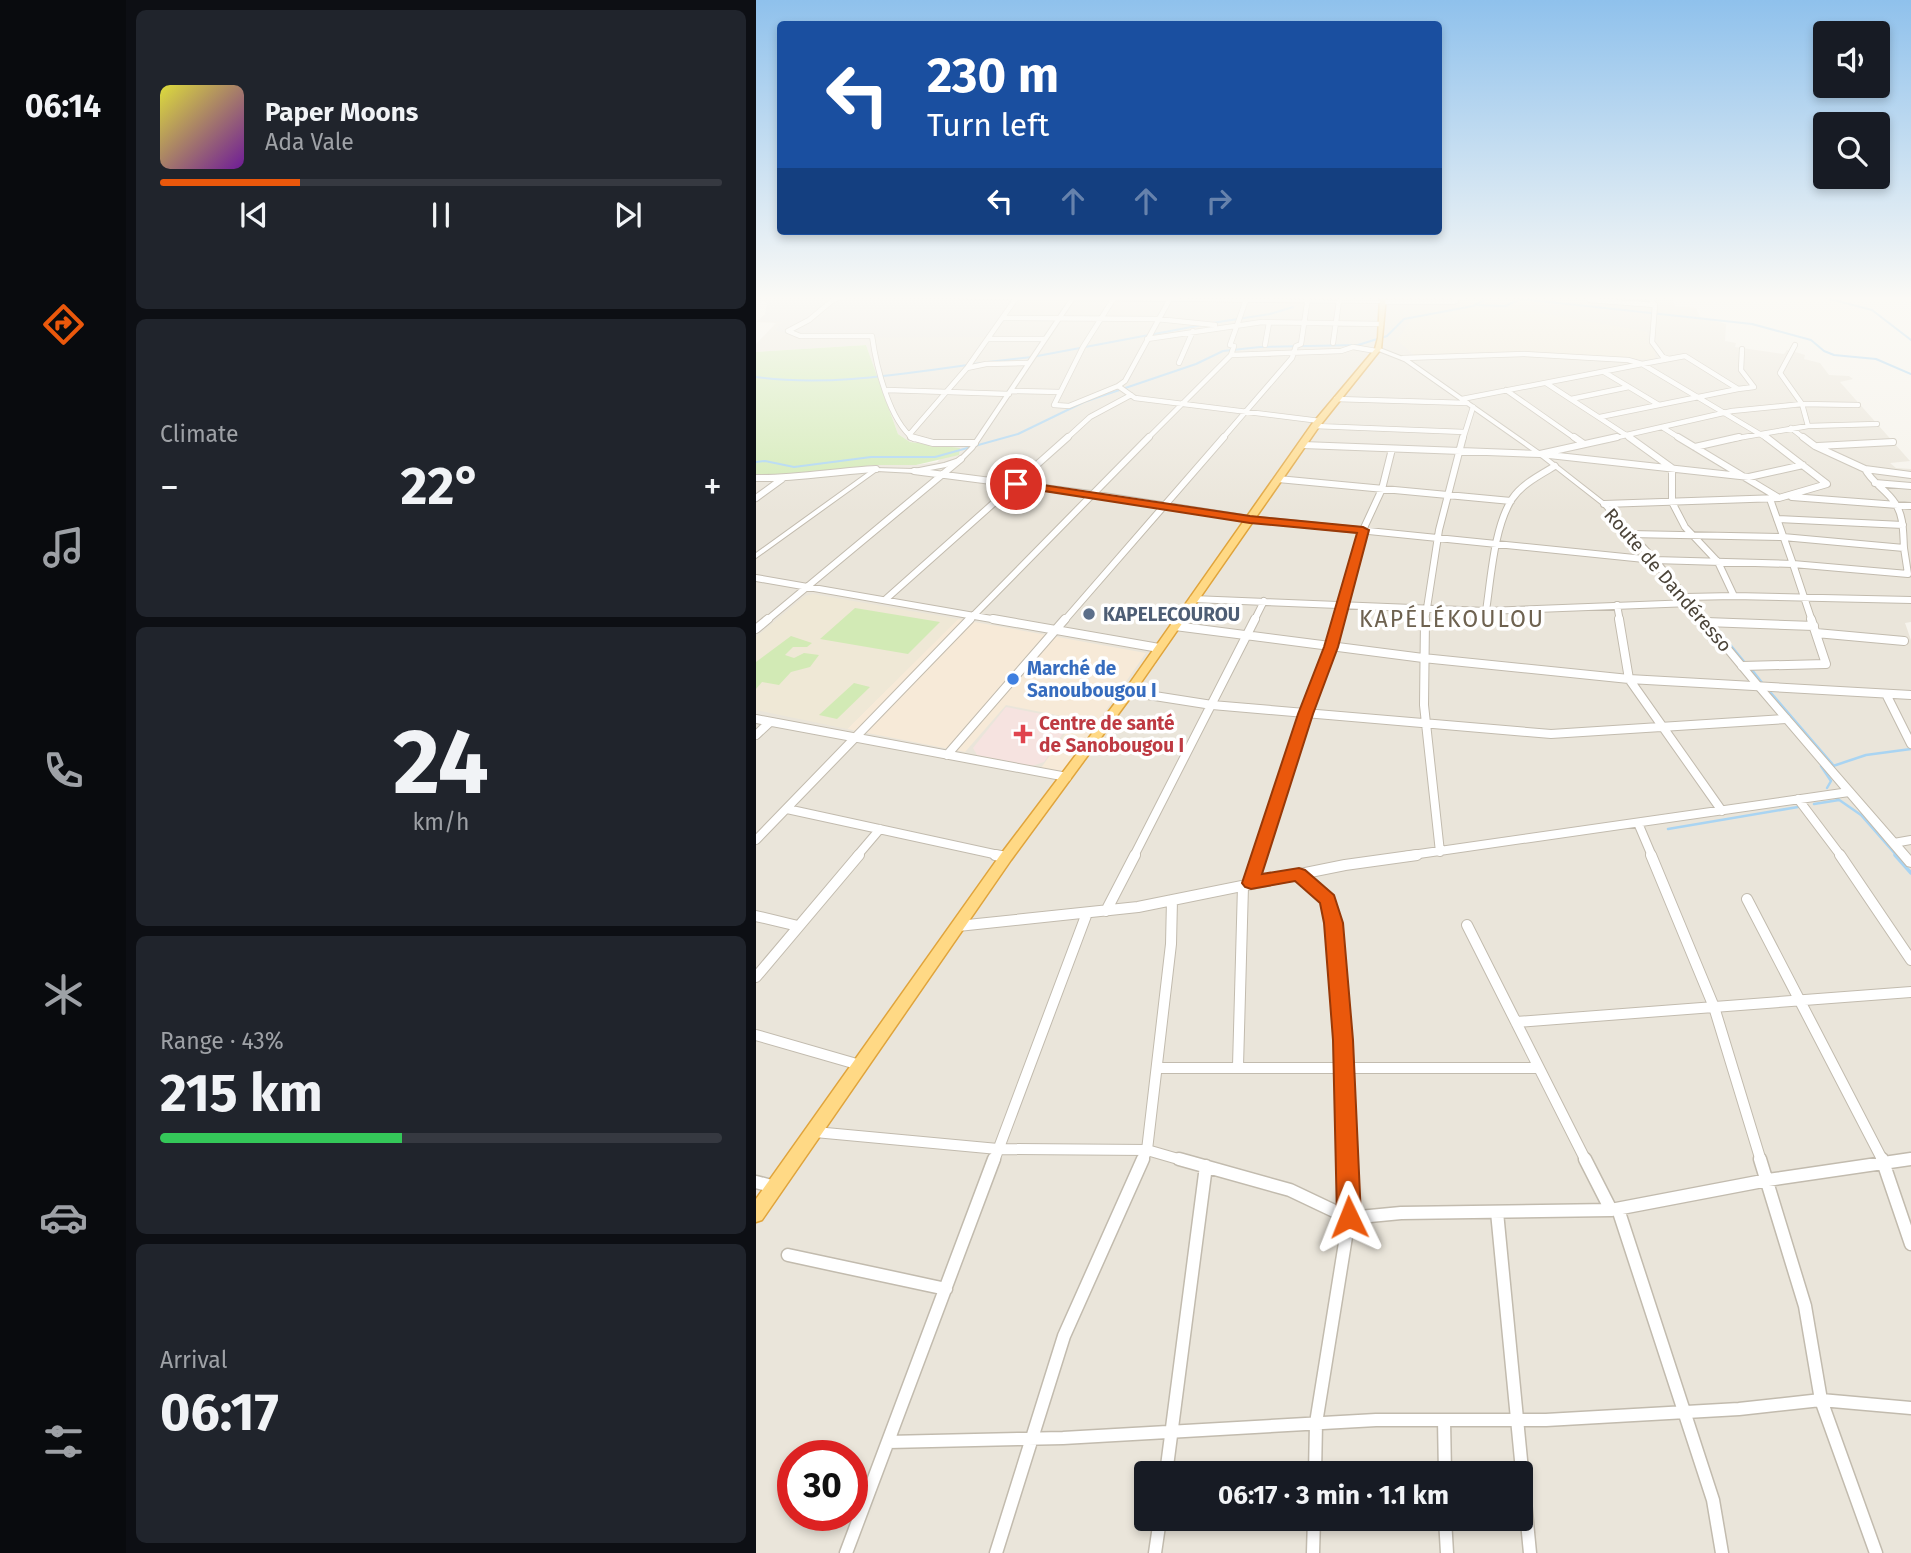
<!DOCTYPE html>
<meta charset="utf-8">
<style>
body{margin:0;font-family:"Fira Sans",sans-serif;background:#20242c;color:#f1f3f6;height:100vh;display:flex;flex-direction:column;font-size:26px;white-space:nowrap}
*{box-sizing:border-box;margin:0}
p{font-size:23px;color:#9ea1a6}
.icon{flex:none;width:38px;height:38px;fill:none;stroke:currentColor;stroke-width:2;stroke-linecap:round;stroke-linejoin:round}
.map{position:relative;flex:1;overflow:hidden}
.drawer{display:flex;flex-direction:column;gap:10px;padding:10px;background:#0d0f14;width:630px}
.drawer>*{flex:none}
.hud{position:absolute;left:21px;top:21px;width:665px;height:214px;border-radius:7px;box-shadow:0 4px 10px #0003;background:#1a4fa0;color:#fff;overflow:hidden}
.tools{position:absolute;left:1057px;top:21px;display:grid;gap:14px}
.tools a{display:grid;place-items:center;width:77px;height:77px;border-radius:7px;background:#171b24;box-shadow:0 4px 10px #0003;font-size:35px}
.speed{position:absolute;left:21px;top:1440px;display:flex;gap:14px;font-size:35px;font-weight:700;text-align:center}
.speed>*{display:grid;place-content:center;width:91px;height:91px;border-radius:50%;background:#171b24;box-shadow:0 4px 10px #0003;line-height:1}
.speed .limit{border:10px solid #d22;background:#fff;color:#111}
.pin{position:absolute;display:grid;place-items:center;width:60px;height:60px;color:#fff;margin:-30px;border:4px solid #fff;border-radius:50%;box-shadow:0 2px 7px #0007}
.me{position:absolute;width:77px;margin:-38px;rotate:358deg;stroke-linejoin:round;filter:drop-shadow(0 0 5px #0008)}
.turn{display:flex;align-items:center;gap:24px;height:147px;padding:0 35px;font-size:32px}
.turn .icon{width:91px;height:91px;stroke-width:2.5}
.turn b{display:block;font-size:49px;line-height:60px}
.lanes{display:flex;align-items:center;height:66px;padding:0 35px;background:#0003;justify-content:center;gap:35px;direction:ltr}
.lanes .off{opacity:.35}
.big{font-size:52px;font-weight:700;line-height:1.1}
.drawer .widget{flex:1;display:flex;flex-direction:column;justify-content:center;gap:10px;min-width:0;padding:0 24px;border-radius:10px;background:#20242c}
.drawer .dial{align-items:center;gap:0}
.dial b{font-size:91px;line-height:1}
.song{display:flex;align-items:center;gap:21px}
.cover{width:84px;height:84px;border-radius:10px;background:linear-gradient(135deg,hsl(60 70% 55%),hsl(280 70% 35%))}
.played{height:7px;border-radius:4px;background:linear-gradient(90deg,#ea580c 25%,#363941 25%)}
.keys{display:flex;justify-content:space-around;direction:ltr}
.heat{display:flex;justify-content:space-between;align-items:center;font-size:38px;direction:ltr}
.charge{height:10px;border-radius:5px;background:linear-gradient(90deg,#34c759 43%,#363941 0)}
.trip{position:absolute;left:378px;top:1461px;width:399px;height:70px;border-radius:7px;background:#171b24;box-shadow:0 4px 10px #0003;font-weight:700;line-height:70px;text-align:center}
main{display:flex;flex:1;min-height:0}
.tabs{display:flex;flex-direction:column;width:126px;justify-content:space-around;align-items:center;background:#090b0e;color:#9ea1a6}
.tabs .icon{width:49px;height:49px}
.tabs .selected{color:#ea580c}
.tabs b{font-size:32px;color:#f1f3f6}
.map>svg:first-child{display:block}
.residential{fill:#eae5da;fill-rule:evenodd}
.commercial{fill:#f7ead8}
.industrial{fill:#e6e2dd}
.education{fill:#efe8d6}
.medical{fill:#f6e3e0}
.green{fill:#d2eab5}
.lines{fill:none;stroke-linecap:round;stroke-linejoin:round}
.stream-far2{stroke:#a9d4f2;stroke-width:2}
.stream-far1{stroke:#a9d4f2;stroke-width:2.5}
.stream{stroke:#a9d4f2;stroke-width:3.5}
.minor-far4-casing{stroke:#c2bbae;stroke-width:6}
.minor-far3-casing{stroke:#c2bbae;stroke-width:8}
.minor-far2-casing{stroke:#c2bbae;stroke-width:10}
.minor-far1-casing{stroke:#c2bbae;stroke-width:12}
.minor-casing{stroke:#c2bbae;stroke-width:15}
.tertiary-casing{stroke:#c2bbae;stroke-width:2}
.trunk-casing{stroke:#e0a43c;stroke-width:3}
.minor-far4{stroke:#fff;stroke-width:4.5}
.minor-far3{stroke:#fff;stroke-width:6}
.minor-far2{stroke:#fff;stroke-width:8}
.minor-far1{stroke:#fff;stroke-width:10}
.minor{stroke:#fff;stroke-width:12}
.tertiary{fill:#fff;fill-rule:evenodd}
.trunk{fill:#ffd985;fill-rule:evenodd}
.route{fill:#ea580c;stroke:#983908;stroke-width:2}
.service-dot{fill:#5c6f8a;stroke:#fff;stroke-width:2.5}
.shop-dot{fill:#3f7fe0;stroke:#fff;stroke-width:2.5}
.health-dot{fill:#e0444e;stroke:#fff;stroke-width:2.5}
.labels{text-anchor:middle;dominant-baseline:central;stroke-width:7;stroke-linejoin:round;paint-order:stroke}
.street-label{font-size:19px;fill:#4b4439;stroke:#fff}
.service-label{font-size:19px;font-weight:bold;fill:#4e5e75;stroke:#fff;text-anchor:start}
.shop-label{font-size:19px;font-weight:bold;fill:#366cbe;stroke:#fff;text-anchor:start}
.health-label{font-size:19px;font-weight:bold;fill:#be3a42;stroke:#fff;text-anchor:start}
.quarter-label{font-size:23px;letter-spacing:2px;fill:#6e6250;stroke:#fff}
</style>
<main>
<nav class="tabs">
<b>06:14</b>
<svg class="icon selected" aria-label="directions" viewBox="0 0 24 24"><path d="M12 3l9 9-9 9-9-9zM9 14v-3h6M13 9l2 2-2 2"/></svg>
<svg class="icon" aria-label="music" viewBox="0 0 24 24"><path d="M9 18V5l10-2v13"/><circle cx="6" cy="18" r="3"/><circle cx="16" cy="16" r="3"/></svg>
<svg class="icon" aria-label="phone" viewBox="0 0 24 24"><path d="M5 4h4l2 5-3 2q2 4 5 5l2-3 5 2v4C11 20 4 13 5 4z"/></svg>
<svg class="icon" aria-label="climate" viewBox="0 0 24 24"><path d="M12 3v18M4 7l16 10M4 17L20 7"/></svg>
<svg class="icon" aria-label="car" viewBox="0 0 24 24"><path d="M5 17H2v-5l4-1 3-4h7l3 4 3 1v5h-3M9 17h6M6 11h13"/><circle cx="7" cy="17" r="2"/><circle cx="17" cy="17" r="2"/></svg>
<svg class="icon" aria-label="filters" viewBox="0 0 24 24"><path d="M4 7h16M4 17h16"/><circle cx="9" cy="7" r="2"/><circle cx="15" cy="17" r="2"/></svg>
</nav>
<section class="drawer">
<div class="widget">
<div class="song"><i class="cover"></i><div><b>Paper Moons</b><p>Ada Vale</p></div></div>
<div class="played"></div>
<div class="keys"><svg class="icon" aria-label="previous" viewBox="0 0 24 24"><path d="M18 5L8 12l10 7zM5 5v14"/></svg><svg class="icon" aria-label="pause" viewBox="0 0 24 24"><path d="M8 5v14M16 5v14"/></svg><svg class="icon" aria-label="next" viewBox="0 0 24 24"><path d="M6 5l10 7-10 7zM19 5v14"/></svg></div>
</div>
<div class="widget"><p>Climate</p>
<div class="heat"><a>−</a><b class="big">22°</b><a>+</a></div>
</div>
<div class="widget dial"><b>24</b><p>km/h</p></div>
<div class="widget"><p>Range · 43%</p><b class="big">215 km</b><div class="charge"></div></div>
<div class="widget"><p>Arrival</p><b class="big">06:17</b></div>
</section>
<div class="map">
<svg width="1155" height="1553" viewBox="0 0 1155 1553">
<rect width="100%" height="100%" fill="#f6f3ec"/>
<path class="residential" d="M260,297H916L919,306L940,308L944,317L970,324L969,341L980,343L979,347L1028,354L1031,350L1043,353L1049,355L1048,359L1064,363L1073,375L1093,376L1097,379L1084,382L1154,461L1134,463L1140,468L1155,469V622L1149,623L1155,640V1553H0V476L118,465H160L181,462L198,446L154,442L142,434L110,345L0,352V344L20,323L0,322H26L19,330H23ZM37,1456H96V1516H37ZM390,1474H765V1519H390Z"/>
<path class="commercial" d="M202,619L390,653L306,773L285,768L320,719L250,705L209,752L91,729Z"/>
<path class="industrial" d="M0,297H260L231,337L44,338L19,330L25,322H0L9,314L11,302H0Z"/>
<path class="education" d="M724,308H756L892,332L893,343L899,351V360L766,353L658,355L641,340L657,318Z
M57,594L202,619L91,729L0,710V637L49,596Z"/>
<path class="medical" d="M250,707L316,720L288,762L276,766L221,755L217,748Z"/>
<path class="green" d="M110,345L142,434L154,442L204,448L203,455L160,465H118L36,476H0V352Z
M99,608L184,622L152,654L64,639Z
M35,636L56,643L51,647H37L29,655L38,658L48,653L63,655L54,667L35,672L23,685L6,682L0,689V662Z
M98,683L114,687L81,719L63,715Z"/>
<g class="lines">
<path class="stream-far2" d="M1066,297L1116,310L1155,340
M721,305L749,306L765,299L996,324L1055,340L1068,351L1078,355L1120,359L1155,374
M456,323L514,314L537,307
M232,362L276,357L446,325
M0,377C76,387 150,373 226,363
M0,462L9,461L38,467L115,457H179L262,434L328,402L440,364L467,351L504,347L602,345L631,336L648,319L717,306L734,297"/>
<path class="stream-far1" d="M957,624L990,664
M996,670L1007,684
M1015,693L1078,766
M1065,766L1075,781L1071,788
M1077,766L1110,755L1155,749
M1079,797L1105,815L1141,856
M1058,804L1083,800
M912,829L1042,807"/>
<path class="stream" d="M1139,855L1155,873"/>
<defs>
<path id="minor-far4" d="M86,297L77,300L53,320L32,331L44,336H116C120,365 133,421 158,439
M415,297L369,381L362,386L379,398L564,421
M872,297H889
M893,297L899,305L896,342L907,357L913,359
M358,298L327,347L298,405L313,406L362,386
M834,300L899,305
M626,302H696L700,301L701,297
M248,318L401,319L459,325
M232,339H288
M391,339L506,322L625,324
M577,343L583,301
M509,345L513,323
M1039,345L1024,373L1046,404L1052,426
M475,355L478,346L474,345L490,300
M647,358L768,354L872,360L886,364L929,356L982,389L903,405
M423,363L437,331
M211,368L261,297
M790,383L876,439
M982,389L998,387L985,370L986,349
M131,390L253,394
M750,390L820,439
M255,391L304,392
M580,399L711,403
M706,399L886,364L1012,439
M815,399L873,387
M844,417L903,405L848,372
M559,426L708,432
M906,427L925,439
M1035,428L1049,439
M153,435L211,368L230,364L272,363
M310,439L334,417L375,395
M391,439L475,355L585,351L597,347L620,351
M466,439L536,358L540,346L545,344L552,297
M707,439L717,407
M853,439L976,411L1046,404L1102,405
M976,439L1052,426L1121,424"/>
<path id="minor-far3" d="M155,437L177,443H219
M818,437L828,444
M861,437L784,454L993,477L1047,465
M873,437L916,468V502L929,527L962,562L978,596L930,597
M922,437L1023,498L1071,484L1010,437
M547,445L784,454
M1062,446L1137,442
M939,447L983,437
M1109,469L1155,475
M158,471L335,494L494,519L898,560L1037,564L1056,621
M0,478C40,479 80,471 120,469
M522,479L755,501
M1119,483L1155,486
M1036,497L1155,506
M0,498L26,479
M1014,499L1037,564L1152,574L1148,548
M848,504L1023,498
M1021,519L1147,525
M874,534L1027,537L1148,548C1147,533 1148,516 1139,503C1131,490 1116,483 1109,469L1059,446L1047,437
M0,578L247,621
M978,596L1155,600
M130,599L312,437
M437,599L730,611L935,603
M861,605L864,621
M730,611C735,578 738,527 756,499C766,484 784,475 799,466
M10,621L205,459
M212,621L393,437
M308,621L468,437
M498,621L508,601
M582,621L607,530L626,489L636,449
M669,621L683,530L707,437"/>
<path id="minor-far2" d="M237,619L403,648
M669,619L668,705L684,852
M863,619L873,679L966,811
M950,622L1058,626
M419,626L667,658L873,679L1155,695
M0,629L12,619
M1060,633L1148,641
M986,666L1070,664L1055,619
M373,692L456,705L795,734L1030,719
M1130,694L1155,744
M0,719L311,777
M0,735L14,722
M191,755L309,619
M1042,799L1085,856
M31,809L247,856
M882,823L896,856
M0,840L214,619
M1138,843L1155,840
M101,856L124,829
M378,856L499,619
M504,856L583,619
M649,856L1093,792"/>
<path id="minor-far1" d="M239,855L250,857
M895,855L958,1007L1005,1161
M1084,855L1155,960
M543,875L572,900L577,923L587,1040L591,1161
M495,883L504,855
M991,899L1127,1161
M350,911L379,855
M0,916L42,926
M711,925L830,1161
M202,926L382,907L589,865L661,855
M0,977L103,855
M760,1022L1155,992
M0,1035L104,1065
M482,1066L487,886
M401,1068H783
M59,1132L242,1149L391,1150L429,1161
M238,1161L331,913
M386,1161L391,1150L415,944L416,900
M1144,1161L1155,1159"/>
<path id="minor" d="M423,1159L534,1190L593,1218L645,1213L855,1210L1012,1180L1155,1159
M829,1159L855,1210
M1004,1159L1049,1306L1065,1400L1120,1553
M1126,1159L1155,1244
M0,1182L19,1187
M862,1209L957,1500L966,1553
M741,1212L774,1553
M32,1255L190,1289
M688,1420L689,1474
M132,1442L307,1438L620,1420H790L983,1409L1065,1400L1155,1408
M410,1474L450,1166
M559,1474L560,1423L593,1218L591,1159
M689,1519L691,1553
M90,1553L238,1159
M240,1553L308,1336L387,1159
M399,1553L404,1519
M557,1553L558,1519"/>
<path id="tertiary" d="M157,297H320L626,301L628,302L626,303L318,300L218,449L207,460L190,467L158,473L121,471L0,558V553L118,468L158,469L188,463L203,458L214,447L313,300L159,298Z
M620,348H624L652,359L786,453L850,503L901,558L1007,686L1155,856V867L1151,866L1001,690L895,562L846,505L782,455L648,361L620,350Z"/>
<path id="trunk" d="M624,297H630L625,349L562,428L377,694L255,860L6,1220L0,1222V1199L245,854L369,690L556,424L619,349L622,338Z"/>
</defs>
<use href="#minor-far4" class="minor-far4-casing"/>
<use href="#minor-far3" class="minor-far3-casing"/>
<use href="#minor-far2" class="minor-far2-casing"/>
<use href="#minor-far1" class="minor-far1-casing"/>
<use href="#minor" class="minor-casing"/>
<use href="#tertiary" class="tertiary-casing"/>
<use href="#trunk" class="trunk-casing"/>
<use href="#minor-far4" class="minor-far4"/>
<use href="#minor-far3" class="minor-far3"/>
<use href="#minor-far2" class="minor-far2"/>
<use href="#minor-far1" class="minor-far1"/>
<use href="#minor" class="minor"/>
<use href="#tertiary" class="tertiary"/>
<use href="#trunk" class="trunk"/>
</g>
<linearGradient id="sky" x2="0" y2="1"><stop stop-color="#8fc1ec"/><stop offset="0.58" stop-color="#fbfaf6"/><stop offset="1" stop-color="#fbfaf6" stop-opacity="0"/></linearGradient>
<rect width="1155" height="514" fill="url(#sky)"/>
<path class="route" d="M260,481L494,516L607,527L613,530L582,647L557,714L506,874L543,868L549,870L578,895L587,923L597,1040L605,1217L601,1225L593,1229L585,1225L581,1217L577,1040L568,923L564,903L539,881L495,889L489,887L486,883L542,714L568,647L601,533L494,523L256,486L255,484Z"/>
<circle class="service-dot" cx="333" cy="614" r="7"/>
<circle class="shop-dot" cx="257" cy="679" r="7"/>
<path class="health-dot" d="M263.5 723.5h7v7h7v7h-7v7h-7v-7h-7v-7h7z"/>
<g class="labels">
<g class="street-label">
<text transform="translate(912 580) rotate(49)">Route de Dandéresso</text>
</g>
<g class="service-label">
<text x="347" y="614">KAPELECOUROU</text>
</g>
<g class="shop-label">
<text x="271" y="668">Marché de<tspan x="271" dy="22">Sanoubougou I</tspan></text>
</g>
<g class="health-label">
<text x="283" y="723">Centre de santé<tspan x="283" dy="22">de Sanobougou I</tspan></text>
</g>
<g class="quarter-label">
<text x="696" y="619">KAPÉLÉKOULOU</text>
</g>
</g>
</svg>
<div class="tools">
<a><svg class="icon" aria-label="sound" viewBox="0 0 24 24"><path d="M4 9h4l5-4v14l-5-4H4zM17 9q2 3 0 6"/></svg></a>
<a><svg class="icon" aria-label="search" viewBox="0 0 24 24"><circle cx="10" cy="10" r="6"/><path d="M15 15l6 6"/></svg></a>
</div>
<div class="speed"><div class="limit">30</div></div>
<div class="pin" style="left:260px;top:484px;background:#d93025"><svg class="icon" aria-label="arrive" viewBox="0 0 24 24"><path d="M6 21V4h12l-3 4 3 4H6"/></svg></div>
<svg class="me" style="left:593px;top:1217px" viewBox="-20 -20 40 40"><path d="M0-17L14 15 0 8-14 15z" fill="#ea580c" stroke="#fff" stroke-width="4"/></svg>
<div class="trip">06:17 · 3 min · 1.1 km</div>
<div class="hud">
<div class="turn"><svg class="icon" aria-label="left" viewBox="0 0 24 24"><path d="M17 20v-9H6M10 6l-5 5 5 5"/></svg><div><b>230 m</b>Turn left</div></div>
<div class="lanes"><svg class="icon" aria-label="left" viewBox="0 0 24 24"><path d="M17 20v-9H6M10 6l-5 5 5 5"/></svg><svg class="icon off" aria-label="ahead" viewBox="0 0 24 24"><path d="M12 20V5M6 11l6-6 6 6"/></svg><svg class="icon off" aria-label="ahead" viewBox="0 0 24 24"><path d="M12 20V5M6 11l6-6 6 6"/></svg><svg class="icon off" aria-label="right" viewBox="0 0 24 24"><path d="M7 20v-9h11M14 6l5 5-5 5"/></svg></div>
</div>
</div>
</main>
